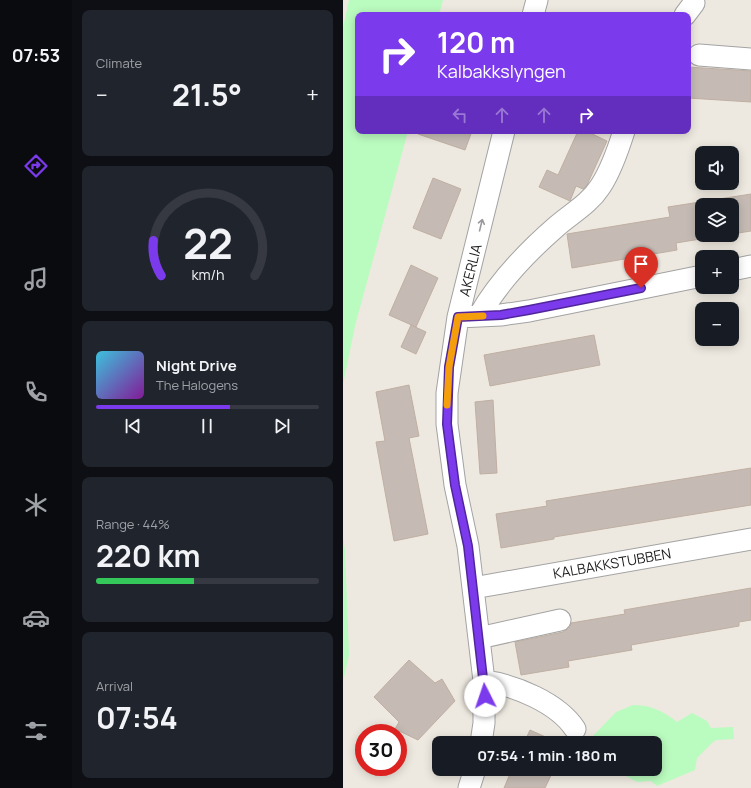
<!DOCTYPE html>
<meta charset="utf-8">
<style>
body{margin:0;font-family:Manrope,sans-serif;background:#20242c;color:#f1f3f6;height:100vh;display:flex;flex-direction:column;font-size:15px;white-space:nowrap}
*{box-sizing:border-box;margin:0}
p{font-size:13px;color:#9ea1a6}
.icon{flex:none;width:22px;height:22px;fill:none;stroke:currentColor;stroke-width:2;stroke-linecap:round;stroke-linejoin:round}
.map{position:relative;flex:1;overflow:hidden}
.side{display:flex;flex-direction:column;gap:10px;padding:10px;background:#0d0f14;width:271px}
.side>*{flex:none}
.banner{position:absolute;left:12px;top:12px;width:336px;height:122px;border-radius:8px;box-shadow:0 2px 10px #0003;background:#7c3aed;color:#fff;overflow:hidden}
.controls{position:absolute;left:352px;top:146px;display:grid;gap:8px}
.controls a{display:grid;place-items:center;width:44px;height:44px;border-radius:8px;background:#171b24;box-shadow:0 2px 10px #0003;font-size:20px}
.speed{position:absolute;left:12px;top:724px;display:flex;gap:8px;font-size:20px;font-weight:700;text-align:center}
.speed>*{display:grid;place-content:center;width:52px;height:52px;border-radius:50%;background:#171b24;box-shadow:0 2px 10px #0003;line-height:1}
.speed .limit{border:6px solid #d22;background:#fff;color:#111}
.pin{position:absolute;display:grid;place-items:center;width:34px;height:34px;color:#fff;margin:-41px -17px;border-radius:50% 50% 50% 0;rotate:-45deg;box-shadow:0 0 4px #0007}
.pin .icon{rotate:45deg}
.me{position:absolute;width:44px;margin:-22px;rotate:356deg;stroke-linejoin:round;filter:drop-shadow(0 0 3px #0008)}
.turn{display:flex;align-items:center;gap:14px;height:84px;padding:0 16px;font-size:18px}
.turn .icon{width:52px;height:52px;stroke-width:2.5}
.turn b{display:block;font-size:28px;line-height:34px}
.lanes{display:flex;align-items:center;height:38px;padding:0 16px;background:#0003;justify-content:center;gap:20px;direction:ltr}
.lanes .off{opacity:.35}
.big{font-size:30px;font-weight:700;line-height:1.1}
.side .widget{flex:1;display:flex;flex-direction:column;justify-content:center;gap:6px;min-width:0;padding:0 14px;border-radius:8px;background:#20242c}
.side .dial{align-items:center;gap:0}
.dial svg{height:104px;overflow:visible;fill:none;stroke:#363941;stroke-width:7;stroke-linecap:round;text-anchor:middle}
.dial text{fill:#f1f3f6;stroke:none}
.song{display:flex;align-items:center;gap:12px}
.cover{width:48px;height:48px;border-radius:6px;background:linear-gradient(135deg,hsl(190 70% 55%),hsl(290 70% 35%))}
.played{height:4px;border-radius:2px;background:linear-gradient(90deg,#7c3aed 60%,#363941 60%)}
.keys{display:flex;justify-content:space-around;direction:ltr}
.heat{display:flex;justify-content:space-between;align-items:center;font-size:22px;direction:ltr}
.charge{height:6px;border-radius:3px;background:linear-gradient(90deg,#34c759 44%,#363941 0)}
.trip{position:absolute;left:89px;top:736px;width:230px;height:40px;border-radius:8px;background:#171b24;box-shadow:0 2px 10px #0003;font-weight:700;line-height:40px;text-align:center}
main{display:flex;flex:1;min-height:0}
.tab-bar{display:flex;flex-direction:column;width:72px;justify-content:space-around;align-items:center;background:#090b0e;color:#9ea1a6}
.tab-bar .icon{width:28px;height:28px}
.tab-bar .current{color:#7c3aed}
.tab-bar b{font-size:18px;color:#f1f3f6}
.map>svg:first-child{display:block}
.park{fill:#bafbbf}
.building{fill:#c5bbb4;stroke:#c0afa2}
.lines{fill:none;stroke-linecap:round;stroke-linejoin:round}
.minor-casing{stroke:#a3a3a3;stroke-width:23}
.minor{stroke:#fff;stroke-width:21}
.oneway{stroke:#999}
.route-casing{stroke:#51269a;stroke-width:10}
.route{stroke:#7c3aed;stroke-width:7}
.slow{stroke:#f59e0b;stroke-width:7}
.labels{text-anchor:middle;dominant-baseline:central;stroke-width:3;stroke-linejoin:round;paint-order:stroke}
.street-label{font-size:14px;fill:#1c1c1c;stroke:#fff}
</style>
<main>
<nav class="tab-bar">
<b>07:53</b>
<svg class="icon current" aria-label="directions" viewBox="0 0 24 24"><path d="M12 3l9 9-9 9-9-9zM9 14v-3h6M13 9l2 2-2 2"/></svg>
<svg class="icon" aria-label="music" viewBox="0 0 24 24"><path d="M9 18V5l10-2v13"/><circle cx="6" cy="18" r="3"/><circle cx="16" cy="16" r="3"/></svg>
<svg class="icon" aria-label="phone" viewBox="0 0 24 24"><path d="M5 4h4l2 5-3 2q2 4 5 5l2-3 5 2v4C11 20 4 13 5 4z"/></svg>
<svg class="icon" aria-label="climate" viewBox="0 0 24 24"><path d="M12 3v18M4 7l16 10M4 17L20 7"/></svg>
<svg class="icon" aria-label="car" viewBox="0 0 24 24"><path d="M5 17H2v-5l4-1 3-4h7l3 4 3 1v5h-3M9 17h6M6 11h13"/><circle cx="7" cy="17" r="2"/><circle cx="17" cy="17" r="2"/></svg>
<svg class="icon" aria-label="filters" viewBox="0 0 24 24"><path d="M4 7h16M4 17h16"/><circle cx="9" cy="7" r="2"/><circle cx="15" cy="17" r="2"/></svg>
</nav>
<section class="side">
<div class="widget"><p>Climate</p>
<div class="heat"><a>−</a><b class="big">21.5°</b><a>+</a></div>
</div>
<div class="widget dial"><svg viewBox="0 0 100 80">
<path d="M14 69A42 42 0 1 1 86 69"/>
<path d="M14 69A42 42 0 0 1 8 42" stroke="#7c3aed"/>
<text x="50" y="56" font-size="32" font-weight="700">22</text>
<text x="50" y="72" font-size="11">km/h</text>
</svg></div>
<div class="widget">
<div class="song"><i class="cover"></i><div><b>Night Drive</b><p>The Halogens</p></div></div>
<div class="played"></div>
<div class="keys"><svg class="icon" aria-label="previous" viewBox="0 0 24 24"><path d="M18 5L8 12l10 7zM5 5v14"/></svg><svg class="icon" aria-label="pause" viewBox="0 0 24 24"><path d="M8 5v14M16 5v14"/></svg><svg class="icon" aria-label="next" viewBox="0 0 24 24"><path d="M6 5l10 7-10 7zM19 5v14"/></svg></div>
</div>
<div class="widget"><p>Range · 44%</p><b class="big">220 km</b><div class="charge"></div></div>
<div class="widget"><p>Arrival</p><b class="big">07:54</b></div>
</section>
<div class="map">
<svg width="408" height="788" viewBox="0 0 408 788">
<rect width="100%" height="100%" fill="#eee9e0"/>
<path class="park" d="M6,0H100L96,15H15V131H65L12,326L0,385V28Z
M0,536L2,550L6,655L0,682Z
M290,705C308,705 320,711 334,722L349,713L364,721L368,728L390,727L391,739L373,740L369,743L354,758L352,770L314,786L308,781L294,782L279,774L274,773L270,769H312V743H251L247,739L273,712Z"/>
<path class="building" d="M345,67L408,71V102L345,98Z
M75,131H129L122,150L75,134Z
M235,131H243L264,141L244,185L240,189L233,186L227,201L196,187L204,170L215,175Z
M90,178L118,189L98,239L70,228Z
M408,194V231L389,234V205H359V235H382L333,243L334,250L229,268L224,234L327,217L325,207Z
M68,265L95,278L73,327L46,315Z
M68,325L83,332L73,354L58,347Z
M251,335L257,365L147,386L141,355Z
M66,385L76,436L66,438L85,534L51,541L33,442L42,441L33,392Z
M150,400L154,473L137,474L132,402Z
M408,468V505L211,537V539L158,548L153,514L204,506L203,501Z
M408,588V620L396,622V626L288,645L289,650L225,661L226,667L178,675L172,642L220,632L227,627L228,623L282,614L281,610Z
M66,660L92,683L99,679L112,701L75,740L52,729L56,722L31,697Z
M187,730L216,743H181Z
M169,769H211L202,788H161Z"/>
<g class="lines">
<defs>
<path id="minor" d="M190,15L194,0
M342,15L351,3
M356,55L408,59
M389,270L408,266
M136,316C156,281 184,252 214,226C229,213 246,204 257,187C268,171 275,150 281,131
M115,317L158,315L186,311L359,276
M130,588L408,539
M136,638L217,620
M141,681C172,685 215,703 232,729
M138,743L141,723V681L125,546L112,485L104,424V393L115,317L161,131
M126,788L132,769"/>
</defs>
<use href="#minor" class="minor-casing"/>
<use href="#minor" class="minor"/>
</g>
<defs><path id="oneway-shaft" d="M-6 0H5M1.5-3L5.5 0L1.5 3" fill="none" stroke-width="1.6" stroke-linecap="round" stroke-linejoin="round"/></defs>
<use class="oneway" href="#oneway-shaft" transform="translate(138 225) rotate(-76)"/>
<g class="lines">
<defs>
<path id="route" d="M142,696L125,546L112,485L104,424L106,367L115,317L158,315L186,310L298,288"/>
</defs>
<use href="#route" class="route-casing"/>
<use href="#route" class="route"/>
<path class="slow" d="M104,405L106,367L115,317L140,316"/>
</g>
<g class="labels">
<g class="street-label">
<text transform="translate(127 270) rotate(-76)">AKERLIA</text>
<text transform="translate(269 563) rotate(-10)">KALBAKKSTUBBEN</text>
</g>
</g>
</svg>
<div class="controls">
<a><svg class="icon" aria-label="sound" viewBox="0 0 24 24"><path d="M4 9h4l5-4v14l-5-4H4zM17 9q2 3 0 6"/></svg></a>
<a><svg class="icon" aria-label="layers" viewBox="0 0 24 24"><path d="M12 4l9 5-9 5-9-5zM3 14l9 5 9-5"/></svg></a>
<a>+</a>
<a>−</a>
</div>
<div class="speed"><div class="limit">30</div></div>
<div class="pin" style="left:298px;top:288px;background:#d93025"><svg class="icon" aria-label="arrive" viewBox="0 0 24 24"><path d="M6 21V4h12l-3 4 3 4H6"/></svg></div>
<svg class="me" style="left:142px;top:696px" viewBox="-20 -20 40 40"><circle r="19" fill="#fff"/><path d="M0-13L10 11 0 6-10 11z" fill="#7c3aed"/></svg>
<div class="trip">07:54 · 1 min · 180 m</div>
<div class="banner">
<div class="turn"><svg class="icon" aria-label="right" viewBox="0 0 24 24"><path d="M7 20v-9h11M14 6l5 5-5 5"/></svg><div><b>120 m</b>Kalbakkslyngen</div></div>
<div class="lanes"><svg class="icon off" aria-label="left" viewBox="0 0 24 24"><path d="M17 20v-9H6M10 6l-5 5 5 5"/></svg><svg class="icon off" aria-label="ahead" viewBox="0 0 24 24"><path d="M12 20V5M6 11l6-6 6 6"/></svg><svg class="icon off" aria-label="ahead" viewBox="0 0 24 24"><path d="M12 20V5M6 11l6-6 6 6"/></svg><svg class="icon" aria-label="right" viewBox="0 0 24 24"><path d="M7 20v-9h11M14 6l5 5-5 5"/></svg></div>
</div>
</div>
</main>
